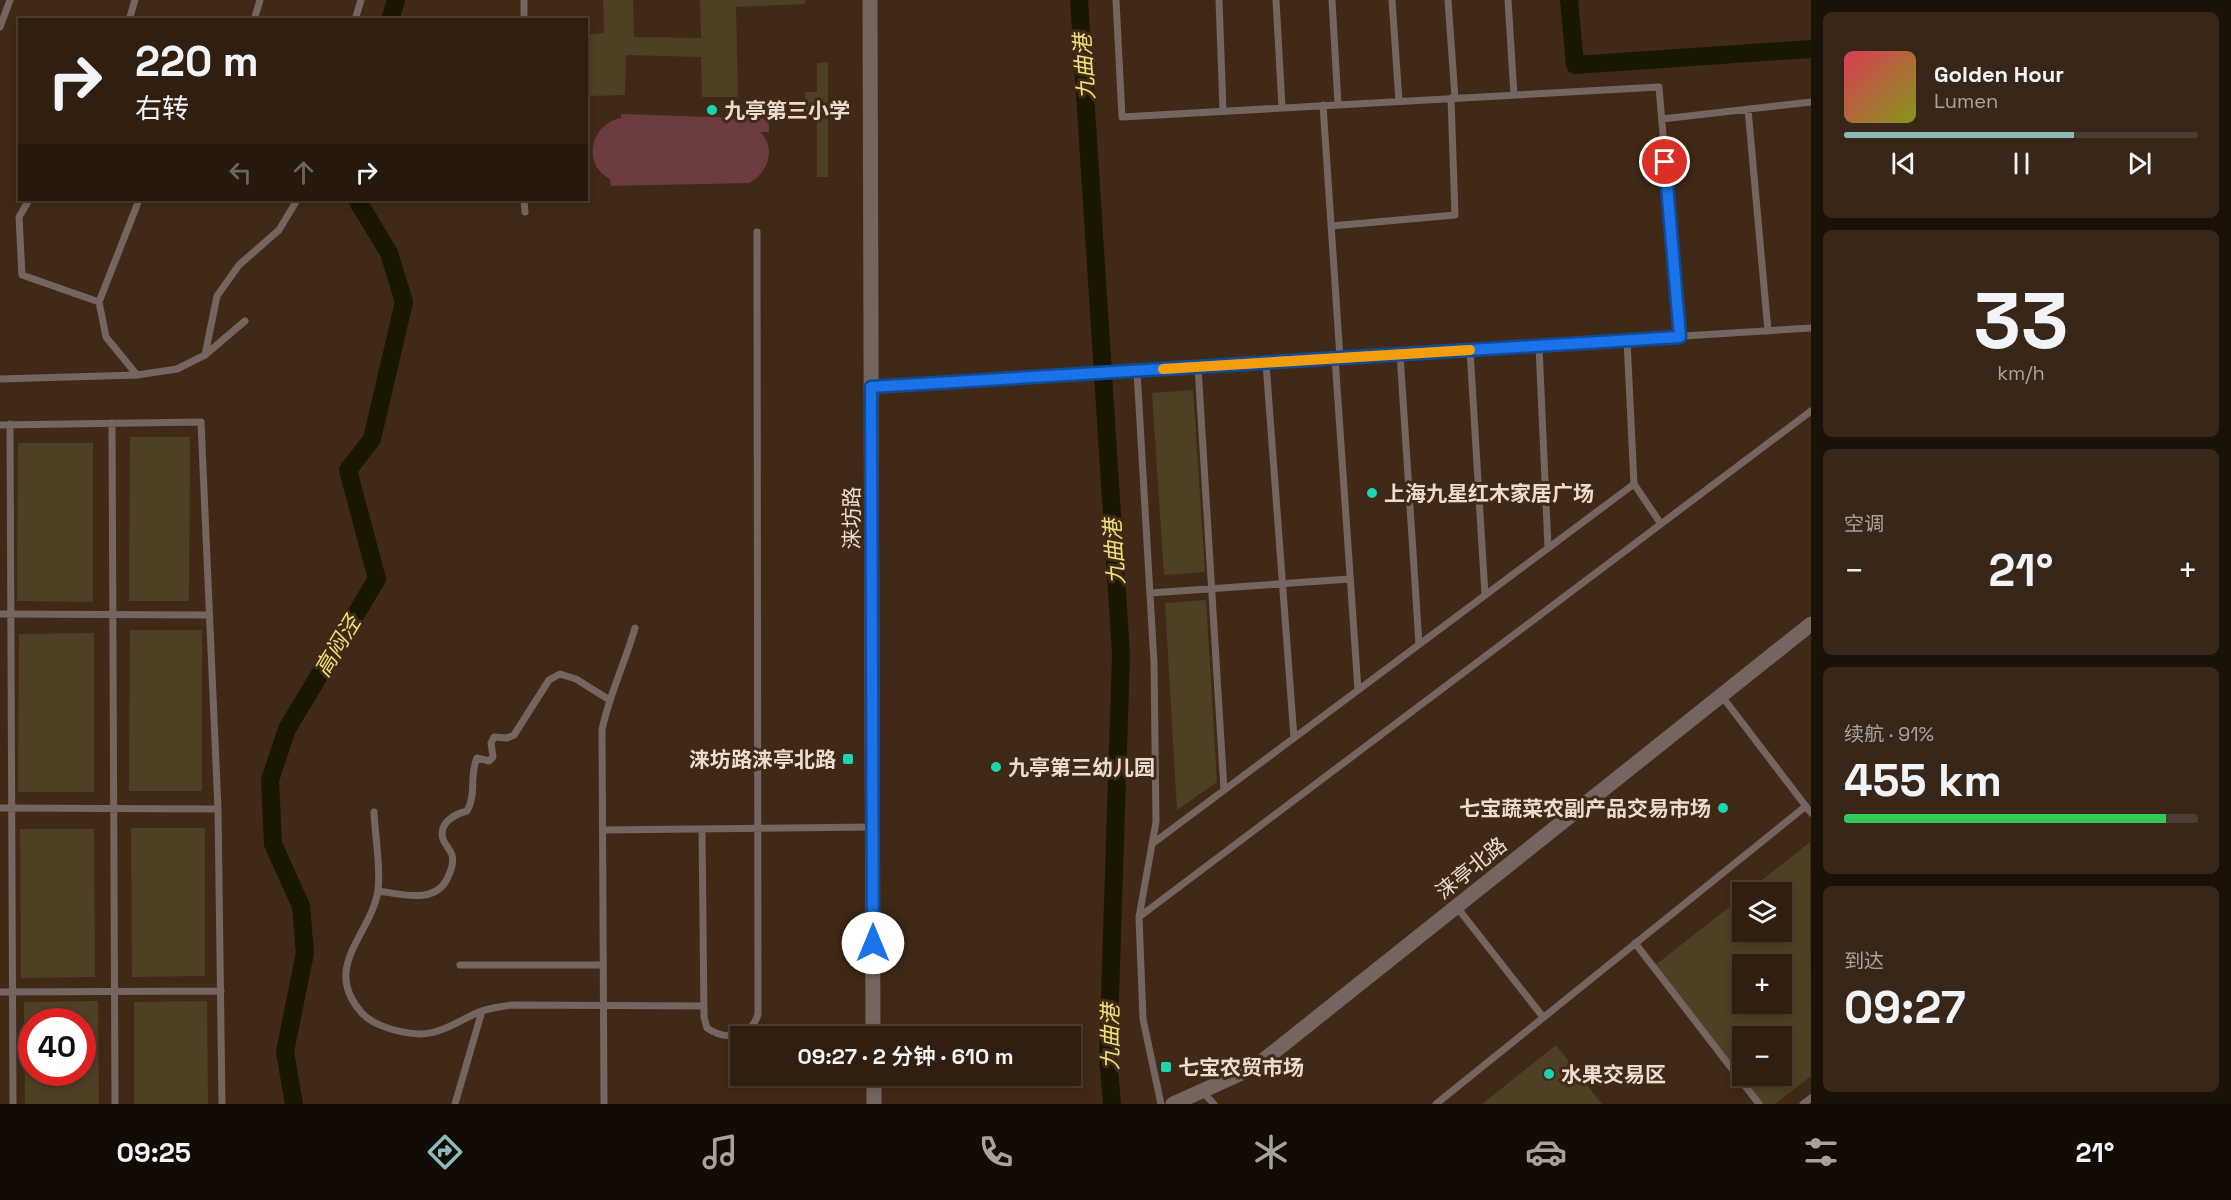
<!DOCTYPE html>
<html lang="zh">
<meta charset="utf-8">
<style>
body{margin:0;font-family:"Space Grotesk","Noto Sans SC",sans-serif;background:#382719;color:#f1f3f6;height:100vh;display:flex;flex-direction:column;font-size:22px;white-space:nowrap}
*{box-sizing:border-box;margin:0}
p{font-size:20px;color:#a8a29f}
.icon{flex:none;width:33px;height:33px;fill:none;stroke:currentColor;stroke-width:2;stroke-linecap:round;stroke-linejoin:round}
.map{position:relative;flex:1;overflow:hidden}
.side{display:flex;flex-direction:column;gap:12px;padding:12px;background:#1a1109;width:420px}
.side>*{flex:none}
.guide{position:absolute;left:18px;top:18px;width:570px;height:183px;border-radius:0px;box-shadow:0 3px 9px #0003,0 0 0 2px #4b3d30;background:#301f10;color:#f1f3f6;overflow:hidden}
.fabs{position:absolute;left:1732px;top:882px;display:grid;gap:12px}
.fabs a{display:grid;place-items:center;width:60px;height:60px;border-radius:0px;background:#301f10;box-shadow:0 3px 9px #0003,0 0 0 2px #4b3d30;font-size:30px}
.speed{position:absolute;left:18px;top:1008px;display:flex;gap:12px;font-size:30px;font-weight:700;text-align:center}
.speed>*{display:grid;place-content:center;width:78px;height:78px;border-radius:50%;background:#301f10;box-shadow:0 3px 9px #0003,0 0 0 2px #4b3d30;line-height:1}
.speed .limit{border:9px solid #d22;background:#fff;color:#111}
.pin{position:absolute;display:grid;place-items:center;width:51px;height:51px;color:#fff;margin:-26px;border:3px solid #fff;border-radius:50%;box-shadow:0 2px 6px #0007}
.me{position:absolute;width:66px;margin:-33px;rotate:0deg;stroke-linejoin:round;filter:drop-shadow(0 0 4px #0008)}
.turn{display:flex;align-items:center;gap:21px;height:126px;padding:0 18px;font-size:27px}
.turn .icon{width:78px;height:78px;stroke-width:2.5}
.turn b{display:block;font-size:42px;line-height:51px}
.lanes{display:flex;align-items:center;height:57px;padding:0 18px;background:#0003;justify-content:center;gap:30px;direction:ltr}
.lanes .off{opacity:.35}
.big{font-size:45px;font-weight:600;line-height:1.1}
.side .card{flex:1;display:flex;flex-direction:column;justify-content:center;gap:9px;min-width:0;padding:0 21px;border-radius:9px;background:#382719}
.side .dial{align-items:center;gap:0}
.dial b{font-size:78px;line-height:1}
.song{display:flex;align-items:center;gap:18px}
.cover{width:72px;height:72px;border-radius:9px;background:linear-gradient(135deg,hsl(350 70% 55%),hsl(70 70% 35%))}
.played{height:6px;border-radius:3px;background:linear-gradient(90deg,#8bbbb9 65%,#4b3d30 65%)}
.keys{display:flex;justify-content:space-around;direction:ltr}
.heat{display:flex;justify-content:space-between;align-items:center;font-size:33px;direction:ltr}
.charge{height:9px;border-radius:4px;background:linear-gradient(90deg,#34c759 91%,#4b3d30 0)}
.trip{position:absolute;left:730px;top:1026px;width:351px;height:60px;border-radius:0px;background:#301f10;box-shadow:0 3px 9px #0003,0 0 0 2px #4b3d30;font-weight:600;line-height:60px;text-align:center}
.tab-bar{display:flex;height:96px;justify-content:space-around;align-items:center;background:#130c06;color:#a8a29f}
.tab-bar .icon{width:42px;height:42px}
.tab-bar .active{color:#8bbbb9}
.tab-bar b{font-size:27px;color:#f1f3f6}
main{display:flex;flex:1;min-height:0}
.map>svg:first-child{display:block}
.green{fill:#6b3b40}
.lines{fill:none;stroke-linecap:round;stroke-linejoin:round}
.canal{stroke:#191702;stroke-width:18}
.building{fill:#4e4024;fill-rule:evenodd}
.service{stroke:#746560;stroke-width:7}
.tertiary{stroke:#746560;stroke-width:15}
.route-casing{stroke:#114b97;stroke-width:15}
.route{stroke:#1a73e8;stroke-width:10}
.slow{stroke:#f59e0b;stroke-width:10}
.poi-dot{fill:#1bd5b1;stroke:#402916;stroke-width:2}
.labels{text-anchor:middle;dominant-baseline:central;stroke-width:6;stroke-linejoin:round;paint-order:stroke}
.poi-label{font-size:21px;font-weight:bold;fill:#ebdcd0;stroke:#402916;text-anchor:start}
.street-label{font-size:21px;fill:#ebdcd0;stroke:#402916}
.water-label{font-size:22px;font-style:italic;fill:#e9e37b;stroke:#402916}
</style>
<main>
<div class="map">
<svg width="1811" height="1104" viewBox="0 0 1811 1104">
<rect width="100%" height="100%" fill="#402916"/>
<path class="green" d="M621,114L769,119V132H760C777,148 768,173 749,183L611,186L610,179C581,165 591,123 621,118Z"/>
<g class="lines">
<path class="canal" d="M1079,0L1121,655L1108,1058L1112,1104
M1569,0L1575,65L1811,49
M390,20L396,0
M294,1104L285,1052L305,953L301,906L273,844L270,780L287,729L377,579L348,470L372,439L404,302L389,253L357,200"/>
</g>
<path class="building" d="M603,0H633L634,37L701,38L700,0H805V4L736,7L738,97H702L701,57L626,55L625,95L586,96V35L604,33Z
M828,62V177H817V113H805V92H817V63Z
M1193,390L1205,572L1164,575L1152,393Z
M130,437H190L189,601H129Z
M18,443H93V602L17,601Z
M1206,600L1217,782L1177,810L1165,603Z
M130,630H202V791H129Z
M94,633V792H18L19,634Z
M131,828H205V976L132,977Z
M20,829H94L95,977L21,978Z
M1810,842L1811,1076L1775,1104H1759L1653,967L1743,896V932H1782V892H1747ZM1743,964H1782V1004H1743ZM1743,1036H1782V1076H1743Z
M98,1001L99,1104H25L24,1002ZM32,1022H82V1072H32Z
M207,1001L208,1104H134V1002Z
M1556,1045L1602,1104H1482Z"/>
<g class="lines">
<path class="service" d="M524,0V20
M1116,0L1122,117L1659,87L1680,337
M1219,0L1223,110
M1276,0L1282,107
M1332,0L1338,104
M1392,0L1399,101
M1448,0L1455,98
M1508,0L1514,95
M129,20L135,0
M254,20L260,0
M355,20L361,0
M0,27L10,0
M1323,105L1340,358
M1748,109L1768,331
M1662,119L1811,102
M29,200L19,217L22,275L99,302
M524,200L525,212
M1331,226L1455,215L1451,98
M1627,340L1634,484L1661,524
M1539,346L1548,548
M1470,350L1485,595
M1400,354L1419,644
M205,355L217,296L239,265L279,230L297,200
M1335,358L1358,690
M1266,363L1294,738
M1198,367L1224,790
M1137,371L1154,663L1156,822L1139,917L1143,1019L1161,1104
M137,375L106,337L99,302L139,200
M0,379L137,375L177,369L205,355L245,321
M871,387L1811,328
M112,423L115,1104
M10,424L13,1104
M0,425L201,422L218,809L222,1104
M1150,593L1350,579
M0,614L209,615
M1721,695L1811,813
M0,808L218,809
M374,812C375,838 381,865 378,890C372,934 321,966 361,1012C374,1027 401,1033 420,1034C442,1034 460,1020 479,1012C489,1008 501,1007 511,1005L704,1006
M702,829L704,1017L707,1028C725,1041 752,1037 758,1014L757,232
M603,830L873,827
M1152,844L1634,484
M378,891C401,894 436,905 448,877C451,870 454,863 452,855C450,849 445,845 443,839C438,823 455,814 467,811C477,794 469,775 477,758L489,761L493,757L491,743L494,737L507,738L514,735L549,680L560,674L576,679L608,699
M1456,906L1543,1017
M1139,917L1811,411
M1635,943L1759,1104
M460,965H603
M0,992L221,991
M1202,1091L1214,1104
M455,1104L482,1011
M604,1104L602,730C609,695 625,663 635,628
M1436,1104L1806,806
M1803,1104L1811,1098"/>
<path class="tertiary" d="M870,0L873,1036
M874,1076V1104
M1173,1104L1255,1067L1811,624"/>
</g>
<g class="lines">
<defs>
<path id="route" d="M873,943L871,387L1680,337L1665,162"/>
</defs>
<use href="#route" class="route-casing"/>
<use href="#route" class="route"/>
<path class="slow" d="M1163,369L1470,350"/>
</g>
<g class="poi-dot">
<circle cx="712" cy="110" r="6"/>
<circle cx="1372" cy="493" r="6"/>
<rect x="842" y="753" width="12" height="12" rx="3"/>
<circle cx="996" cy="767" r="6"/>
<circle cx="1723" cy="808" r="6"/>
<rect x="1160" y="1061" width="12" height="12" rx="3"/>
<circle cx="1549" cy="1074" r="6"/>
</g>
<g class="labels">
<g class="poi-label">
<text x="724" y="110">九亭第三小学</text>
<text x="1384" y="493">上海九星红木家居广场</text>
<text x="836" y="759" text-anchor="end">涞坊路涞亭北路</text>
<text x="1008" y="767">九亭第三幼儿园</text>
<text x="1711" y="808" text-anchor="end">七宝蔬菜农副产品交易市场</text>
<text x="1178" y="1067">七宝农贸市场</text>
<text x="1561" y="1074">水果交易区</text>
</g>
<g class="street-label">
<text transform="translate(851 518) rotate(-90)">涞坊路</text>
<text transform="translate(1471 868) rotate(-39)">涞亭北路</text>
</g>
<g class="water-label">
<text transform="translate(1084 67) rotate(-94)">九曲港</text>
<text transform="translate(1114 552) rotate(-94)">九曲港</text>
<text transform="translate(337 646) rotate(-59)">高闷泾</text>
<text transform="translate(1110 1037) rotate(-90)">九曲港</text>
</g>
</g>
</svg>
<div class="fabs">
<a><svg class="icon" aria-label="layers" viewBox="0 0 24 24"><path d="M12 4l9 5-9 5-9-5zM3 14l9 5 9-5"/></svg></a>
<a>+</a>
<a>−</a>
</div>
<div class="speed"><div class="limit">40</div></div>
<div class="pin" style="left:1665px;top:162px;background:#d93025"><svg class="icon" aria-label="arrive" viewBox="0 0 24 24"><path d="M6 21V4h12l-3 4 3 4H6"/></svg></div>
<svg class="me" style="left:873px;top:943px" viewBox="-20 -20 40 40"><circle r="19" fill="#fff"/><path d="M0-13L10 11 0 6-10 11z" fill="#1a73e8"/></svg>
<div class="trip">09:27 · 2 分钟 · 610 m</div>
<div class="guide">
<div class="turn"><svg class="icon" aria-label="right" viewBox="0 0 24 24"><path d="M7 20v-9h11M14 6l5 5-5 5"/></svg><div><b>220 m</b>右转</div></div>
<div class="lanes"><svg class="icon off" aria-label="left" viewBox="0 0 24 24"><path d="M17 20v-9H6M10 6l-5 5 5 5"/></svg><svg class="icon off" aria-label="ahead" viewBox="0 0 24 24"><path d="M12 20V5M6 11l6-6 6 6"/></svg><svg class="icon" aria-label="right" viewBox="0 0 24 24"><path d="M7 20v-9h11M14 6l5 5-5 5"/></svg></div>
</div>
</div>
<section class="side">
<div class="card">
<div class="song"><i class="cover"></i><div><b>Golden Hour</b><p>Lumen</p></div></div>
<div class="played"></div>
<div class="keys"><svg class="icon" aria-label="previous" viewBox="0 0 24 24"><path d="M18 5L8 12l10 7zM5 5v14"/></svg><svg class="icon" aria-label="pause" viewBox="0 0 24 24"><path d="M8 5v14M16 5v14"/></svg><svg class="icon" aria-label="next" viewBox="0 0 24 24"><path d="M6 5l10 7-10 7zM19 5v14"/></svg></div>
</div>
<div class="card dial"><b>33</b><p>km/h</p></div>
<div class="card"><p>空调</p>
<div class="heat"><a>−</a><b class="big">21°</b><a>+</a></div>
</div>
<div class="card"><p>续航 · 91%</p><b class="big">455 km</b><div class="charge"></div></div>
<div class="card"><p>到达</p><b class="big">09:27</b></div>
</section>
</main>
<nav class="tab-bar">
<b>09:25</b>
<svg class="icon active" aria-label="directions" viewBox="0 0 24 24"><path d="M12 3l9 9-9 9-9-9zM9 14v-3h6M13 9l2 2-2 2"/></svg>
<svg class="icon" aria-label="music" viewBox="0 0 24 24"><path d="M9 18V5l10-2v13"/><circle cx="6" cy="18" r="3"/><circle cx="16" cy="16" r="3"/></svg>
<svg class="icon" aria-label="phone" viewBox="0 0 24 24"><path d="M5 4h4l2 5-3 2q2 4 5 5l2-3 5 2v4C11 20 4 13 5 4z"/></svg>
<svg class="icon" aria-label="climate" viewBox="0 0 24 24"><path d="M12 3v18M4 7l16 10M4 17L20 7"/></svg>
<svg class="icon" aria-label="car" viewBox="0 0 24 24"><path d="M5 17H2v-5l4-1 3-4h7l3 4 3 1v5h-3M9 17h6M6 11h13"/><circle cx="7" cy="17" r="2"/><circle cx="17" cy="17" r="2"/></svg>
<svg class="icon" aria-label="filters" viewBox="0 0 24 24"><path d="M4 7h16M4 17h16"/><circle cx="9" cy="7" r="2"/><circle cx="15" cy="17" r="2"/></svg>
<b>21°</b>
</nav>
